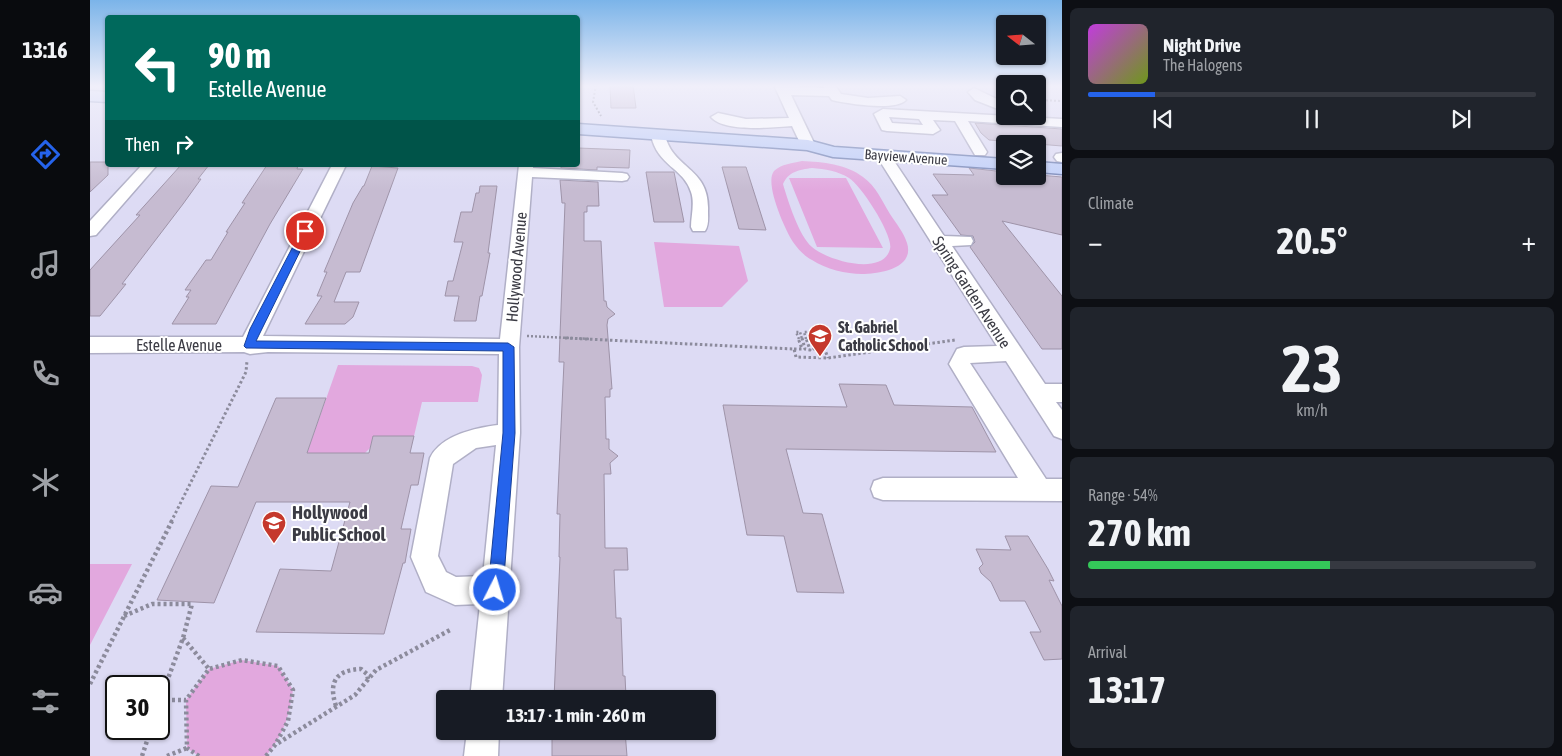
<!DOCTYPE html>
<meta charset="utf-8">
<style>
body{margin:0;font-family:"Asap Condensed",sans-serif;background:#20242c;color:#f1f3f6;height:100vh;display:flex;flex-direction:column;font-size:19px;white-space:nowrap}
*{box-sizing:border-box;margin:0}
p{font-size:16px;color:#9ea1a6}
.icon{flex:none;width:28px;height:28px;fill:none;stroke:currentColor;stroke-width:2;stroke-linecap:round;stroke-linejoin:round}
.map{position:relative;flex:1;overflow:hidden}
.sheet{display:flex;flex-direction:column;gap:8px;padding:8px;background:#0d0f14;width:500px}
.sheet>*{flex:none}
.guide{position:absolute;left:15px;top:15px;width:475px;height:152px;border-radius:5px;box-shadow:0 1px 4px #0004;background:#00695c;color:#fff;overflow:hidden}
.needle{width:32px;rotate:287deg}
.controls{position:absolute;left:906px;top:15px;display:grid;gap:10px}
.controls a{display:grid;place-items:center;width:50px;height:50px;border-radius:5px;background:#171b24;box-shadow:0 1px 4px #0004;font-size:25px}
.speed{position:absolute;left:15px;top:675px;display:flex;gap:10px;font-size:25px;font-weight:700;text-align:center}
.speed>*{display:grid;place-content:center;width:65px;height:65px;border-radius:50%;background:#171b24;box-shadow:0 1px 4px #0004;line-height:1}
.speed .limit{border:2px solid #111;border-radius:8px;background:#fff;color:#111}
.pin{position:absolute;display:grid;place-items:center;width:42px;height:42px;color:#fff;margin:-21px;border:2px solid #fff;border-radius:50%;box-shadow:0 1px 5px #0007}
.me{position:absolute;width:55px;margin:-28px;rotate:5deg;stroke-linejoin:round;filter:drop-shadow(0 0 4px #0008)}
.turn{display:flex;align-items:center;gap:18px;height:105px;padding:0 20px;font-size:22px}
.turn .icon{width:65px;height:65px;stroke-width:2.5}
.turn b{display:block;font-size:35px;line-height:42px}
.then{display:flex;align-items:center;height:48px;padding:0 20px;background:#0003;gap:10px;font-size:19px}
.big{font-size:38px;font-weight:700;line-height:1.1}
.sheet .widget{flex:1;display:flex;flex-direction:column;justify-content:center;gap:8px;min-width:0;padding:0 18px;border-radius:8px;background:#20242c}
.sheet .dial{align-items:center;gap:0}
.dial b{font-size:65px;line-height:1}
.song{display:flex;align-items:center;gap:15px}
.cover{width:60px;height:60px;border-radius:8px;background:linear-gradient(135deg,hsl(290 70% 55%),hsl(80 70% 35%))}
.played{height:5px;border-radius:2px;background:linear-gradient(90deg,#2563eb 15%,#363941 15%)}
.keys{display:flex;justify-content:space-around;direction:ltr}
.heat{display:flex;justify-content:space-between;align-items:center;font-size:28px;direction:ltr}
.charge{height:8px;border-radius:4px;background:linear-gradient(90deg,#34c759 54%,#363941 0)}
.trip{position:absolute;left:346px;top:690px;width:280px;height:50px;border-radius:5px;background:#171b24;box-shadow:0 1px 4px #0004;font-weight:700;line-height:50px;text-align:center}
main{display:flex;flex:1;min-height:0}
.tabs{display:flex;flex-direction:column;width:90px;justify-content:space-around;align-items:center;background:#090b0e;color:#9ea1a6}
.tabs .icon{width:35px;height:35px}
.tabs .active{color:#2563eb}
.tabs b{font-size:22px;color:#f1f3f6}
.map>svg:first-child{display:block}
.green{fill:#e2a8de;fill-rule:evenodd}
.building{fill:#c6bbd1;stroke:#9e93a8}
.lines{fill:none;stroke-linecap:round;stroke-linejoin:round}
.minor-casing{stroke:#b0afc6;stroke-width:3}
.major-casing{stroke:#7686b6;stroke-width:3}
.path-far3{stroke:#8c8b9c;stroke-width:2;stroke-dasharray:2 2;stroke-linecap:butt}
.path-far2{stroke:#8c8b9c;stroke-width:2.5;stroke-dasharray:2 2;stroke-linecap:butt}
.path-far1{stroke:#8c8b9c;stroke-width:3;stroke-dasharray:2.5 2.5;stroke-linecap:butt}
.path{stroke:#8c8b9c;stroke-width:4.5;stroke-dasharray:3 3;stroke-linecap:butt}
.minor{fill:#fff;fill-rule:evenodd}
.major{fill:#bfcef8;fill-rule:evenodd}
.route{fill:#2563eb;stroke:#184099}
.labels{text-anchor:middle;dominant-baseline:central;stroke-width:4;stroke-linejoin:round;paint-order:stroke}
.far-street-label{font-size:14px;fill:#3b3b44;stroke:#fff}
.street-label{font-size:16px;fill:#3b3b44;stroke:#fff}
.poi-label{font-size:16px;font-weight:bold;fill:#3b3b44;stroke:#fff;text-anchor:start}
.near-poi-label{font-size:19px;font-weight:bold;fill:#3b3b44;stroke:#fff;text-anchor:start}
</style>
<main>
<nav class="tabs">
<b>13:16</b>
<svg class="icon active" aria-label="directions" viewBox="0 0 24 24"><path d="M12 3l9 9-9 9-9-9zM9 14v-3h6M13 9l2 2-2 2"/></svg>
<svg class="icon" aria-label="music" viewBox="0 0 24 24"><path d="M9 18V5l10-2v13"/><circle cx="6" cy="18" r="3"/><circle cx="16" cy="16" r="3"/></svg>
<svg class="icon" aria-label="phone" viewBox="0 0 24 24"><path d="M5 4h4l2 5-3 2q2 4 5 5l2-3 5 2v4C11 20 4 13 5 4z"/></svg>
<svg class="icon" aria-label="climate" viewBox="0 0 24 24"><path d="M12 3v18M4 7l16 10M4 17L20 7"/></svg>
<svg class="icon" aria-label="car" viewBox="0 0 24 24"><path d="M5 17H2v-5l4-1 3-4h7l3 4 3 1v5h-3M9 17h6M6 11h13"/><circle cx="7" cy="17" r="2"/><circle cx="17" cy="17" r="2"/></svg>
<svg class="icon" aria-label="filters" viewBox="0 0 24 24"><path d="M4 7h16M4 17h16"/><circle cx="9" cy="7" r="2"/><circle cx="15" cy="17" r="2"/></svg>
</nav>
<div class="map">
<svg width="972" height="756" viewBox="0 0 972 756">
<rect width="100%" height="100%" fill="#dddbf4"/>
<path class="green" d="M712,161C733,162 756,164 773,177C786,186 792,201 800,214C806,223 814,233 817,243C825,268 790,274 772,274C756,274 736,269 722,260C714,256 708,249 703,242C695,230 674,183 684,171C691,164 703,163 712,161ZM722,168C735,169 748,171 759,178C771,185 804,236 800,249C793,277 736,260 722,247C709,236 698,201 693,184C699,171 709,170 722,168Z
M699,178H756L793,248L727,247Z
M564,242L649,246L658,281L632,307H574Z
M248,365L382,366L389,368L392,375L388,402H332L324,436H284L280,448L275,453H217Z
M0,564H42L0,645Z
M152,660L188,666L203,690C198,719 195,732 176,756H109L97,748L96,700L119,669Z"/>
<path class="building" d="M520,85H543L546,108H521Z
M885,123L972,129V146L899,140L891,133Z
M488,148L540,150L539,168L507,167V170L471,168V165H488Z
M0,162H18V175L0,192Z
M91,165H119L108,179H111L93,204L32,284H36L10,316H0V270L50,215H46Z
M177,165H208L207,169H213L180,224L126,324H82L99,297H96L101,290H95L116,260H121L138,232H136L155,203H152Z
M282,166L308,168L270,272H256L244,302H269L263,317L255,324H215L232,296H227L237,272H234L263,203L273,186H274Z
M632,167H656L676,230L649,229Z
M879,168L915,172V176L948,175L972,177V235L912,221L972,296V349H952L880,247L885,242L883,236L871,235L842,195H858L843,174L884,175Z
M556,172H584L594,222H564Z
M470,180L508,182L509,206H497V212H494V241H511L514,301H516L517,307L525,314L518,319L517,325L522,389H520V397H515L516,439H519V449L528,456L520,463L521,474H514L515,548H537L538,570H524L526,618H531L533,676H535L536,697L464,699L470,557H469L470,514H467L474,362H469L475,203H472Z
M390,186H407L398,253H400L392,296H390L386,321H364L369,296H355L358,281H363L373,242H364L371,212H382L386,193H389Z
M749,384L796,385L804,405L882,407L906,452L696,449L713,513L732,514L754,593L707,592L694,536L657,535L633,405L757,407Z
M186,398H236L217,453H279L283,436H324L320,453H334L328,485H321L311,529H321L315,563H313L294,634L166,632L190,569L241,571L260,502H166L124,603L67,600L121,486L148,487Z
M915,536H938L958,569L964,581L959,580L972,606V659L954,660L940,632H951L935,601H910L901,582L891,573L889,568L893,564L886,549L921,550Z
M462,731H535L537,756H462Z"/>
<g class="lines">
<defs>
<path id="minor" d="M684,85L735,88L733,85H745L751,94L778,98L810,96L816,100C806,111 761,104 746,101L742,100L739,96L701,95L725,145L718,149L711,145L702,126C683,127 635,133 621,117L628,113L656,119L699,118Z
M884,88L913,102L914,105L908,109L885,100L878,92Z
M793,109L972,119V127L878,121L897,152L895,155H885L865,121L843,120L850,130L843,134L797,131L792,130L784,114ZM799,117L829,119L833,125L802,123Z
M568,131L575,135C583,170 620,167 618,211C618,218 619,225 615,231H603L601,227C601,216 605,203 601,192C594,168 567,166 561,135Z
M793,151L798,152L854,236L881,237L883,241L881,245L862,246L955,384H972V402H966L972,410V439L964,436L916,361L880,363L956,479H972V501L793,500L784,497L781,489L784,481L793,478H928L859,364L867,349L874,347L907,346L786,155L788,152Z
M972,153V162L967,161L964,157L966,154Z
M52,165H67L6,235L0,236V221Z
M242,165H256L173,336L410,339L429,165H443V168L532,173L537,174L539,177L537,180L532,181L442,177L429,347L430,433L412,699H380L390,604L365,605L336,592L321,557L340,458C351,435 385,428 408,425L409,354L178,352L160,354L154,352L0,353V337H153ZM406,445L393,576L366,577L356,572L348,556L363,464L386,448Z
M377,731H409L408,756H374Z"/>
<path id="major" d="M0,91L18,92V102L0,101Z
M488,124L718,140L744,147L915,159V169L743,157L717,150L488,134Z
M948,162L972,164V174L948,172Z"/>
</defs>
<use href="#minor" class="minor-casing"/>
<use href="#major" class="major-casing"/>
<path class="path-far3" d="M506,85L503,102L511,116
M948,100L972,101"/>
<path class="path-far2" d="M437,336L501,339
M709,339L706,332H710L712,339
M716,339L714,332H719L721,339"/>
<path class="path-far1" d="M475,338L704,349L706,357L738,358L865,340
M712,338L715,349L720,350L716,338
M721,338L724,349L735,350L738,358
M704,349H712L708,338
M81,522L156,372L157,361"/>
<path class="path" d="M34,616L62,604H102L93,638L69,703
M93,638L119,669
M0,684L82,521
M70,700H96
M246,706C238,682 246,670 271,669L277,674L278,679
M52,756L61,729
M77,756L97,748
M109,756L97,748L96,700L119,669L152,660L188,666L203,690L198,721L185,745
M176,756L185,745L265,695L286,670L360,630"/>
<use href="#minor" class="minor"/>
<use href="#major" class="major"/>
</g>
<linearGradient id="sky" x2="0" y2="1"><stop stop-color="#7bb4e9"/><stop offset="0.45" stop-color="#f0effa"/><stop offset="1" stop-color="#f0effa" stop-opacity="0"/></linearGradient>
<rect width="972" height="191" fill="url(#sky)"/>
<path class="route" d="M215,228L220,231L166,341L418,343L424,347L425,433L413,590L411,596L405,598L400,596L398,590L413,433V351L156,348L154,346L160,329L211,231Z"/>
<defs>
<symbol id="school-pin" viewBox="-11 -11 22 30"><path d="M0 17L-7.5 6A9.5 9.5 0 1 1 7.5 6Z" fill="#c5382c" stroke="#fff"/><path d="M0-5L7-2L0 1L-7-2ZM-4 1L0 2.5L4 1V4Q0 6-4 4Z" fill="#fff"/></symbol>
</defs>
<g fill-rule="evenodd">
<use href="#school-pin" x="716" y="322" width="28" height="38"/>
<use href="#school-pin" x="170" y="509" width="28" height="38"/>
</g>
<g class="labels">
<g class="far-street-label">
<text transform="translate(816 157) rotate(4)">Bayview Avenue</text>
</g>
<g class="street-label">
<text transform="translate(426 267) rotate(-85)">Hollywood Avenue</text>
<text transform="translate(882 292) rotate(57)">Spring Garden Avenue</text>
<text x="89" y="345">Estelle Avenue</text>
</g>
<g class="poi-label">
<text x="748" y="327">St. Gabriel<tspan x="748" dy="18">Catholic School</tspan></text>
</g>
<g class="near-poi-label">
<text x="202" y="512">Hollywood<tspan x="202" dy="22">Public School</tspan></text>
</g>
</g>
</svg>
<div class="controls">
<a><svg class="needle" viewBox="-14 -14 28 28"><path d="M0-13l5 13h-10z" fill="#e53935"/><path d="M0 13l5-13h-10z" fill="#9ea1a6"/></svg></a>
<a><svg class="icon" aria-label="search" viewBox="0 0 24 24"><circle cx="10" cy="10" r="6"/><path d="M15 15l6 6"/></svg></a>
<a><svg class="icon" aria-label="layers" viewBox="0 0 24 24"><path d="M12 4l9 5-9 5-9-5zM3 14l9 5 9-5"/></svg></a>
</div>
<div class="speed"><div class="limit">30</div></div>
<div class="pin" style="left:215px;top:231px;background:#d93025"><svg class="icon" aria-label="arrive" viewBox="0 0 24 24"><path d="M6 21V4h12l-3 4 3 4H6"/></svg></div>
<svg class="me" style="left:405px;top:590px" viewBox="-20 -20 40 40"><circle r="17" fill="#2563eb" stroke="#fff" stroke-width="3"/><path d="M0-11L8 9 0 5-8 9z" fill="#fff"/></svg>
<div class="trip">13:17 · 1 min · 260 m</div>
<div class="guide">
<div class="turn"><svg class="icon" aria-label="left" viewBox="0 0 24 24"><path d="M17 20v-9H6M10 6l-5 5 5 5"/></svg><div><b>90 m</b>Estelle Avenue</div></div>
<div class="then">Then<svg class="icon" aria-label="right" viewBox="0 0 24 24"><path d="M7 20v-9h11M14 6l5 5-5 5"/></svg></div>
</div>
</div>
<section class="sheet">
<div class="widget">
<div class="song"><i class="cover"></i><div><b>Night Drive</b><p>The Halogens</p></div></div>
<div class="played"></div>
<div class="keys"><svg class="icon" aria-label="previous" viewBox="0 0 24 24"><path d="M18 5L8 12l10 7zM5 5v14"/></svg><svg class="icon" aria-label="pause" viewBox="0 0 24 24"><path d="M8 5v14M16 5v14"/></svg><svg class="icon" aria-label="next" viewBox="0 0 24 24"><path d="M6 5l10 7-10 7zM19 5v14"/></svg></div>
</div>
<div class="widget"><p>Climate</p>
<div class="heat"><a>−</a><b class="big">20.5°</b><a>+</a></div>
</div>
<div class="widget dial"><b>23</b><p>km/h</p></div>
<div class="widget"><p>Range · 54%</p><b class="big">270 km</b><div class="charge"></div></div>
<div class="widget"><p>Arrival</p><b class="big">13:17</b></div>
</section>
</main>
